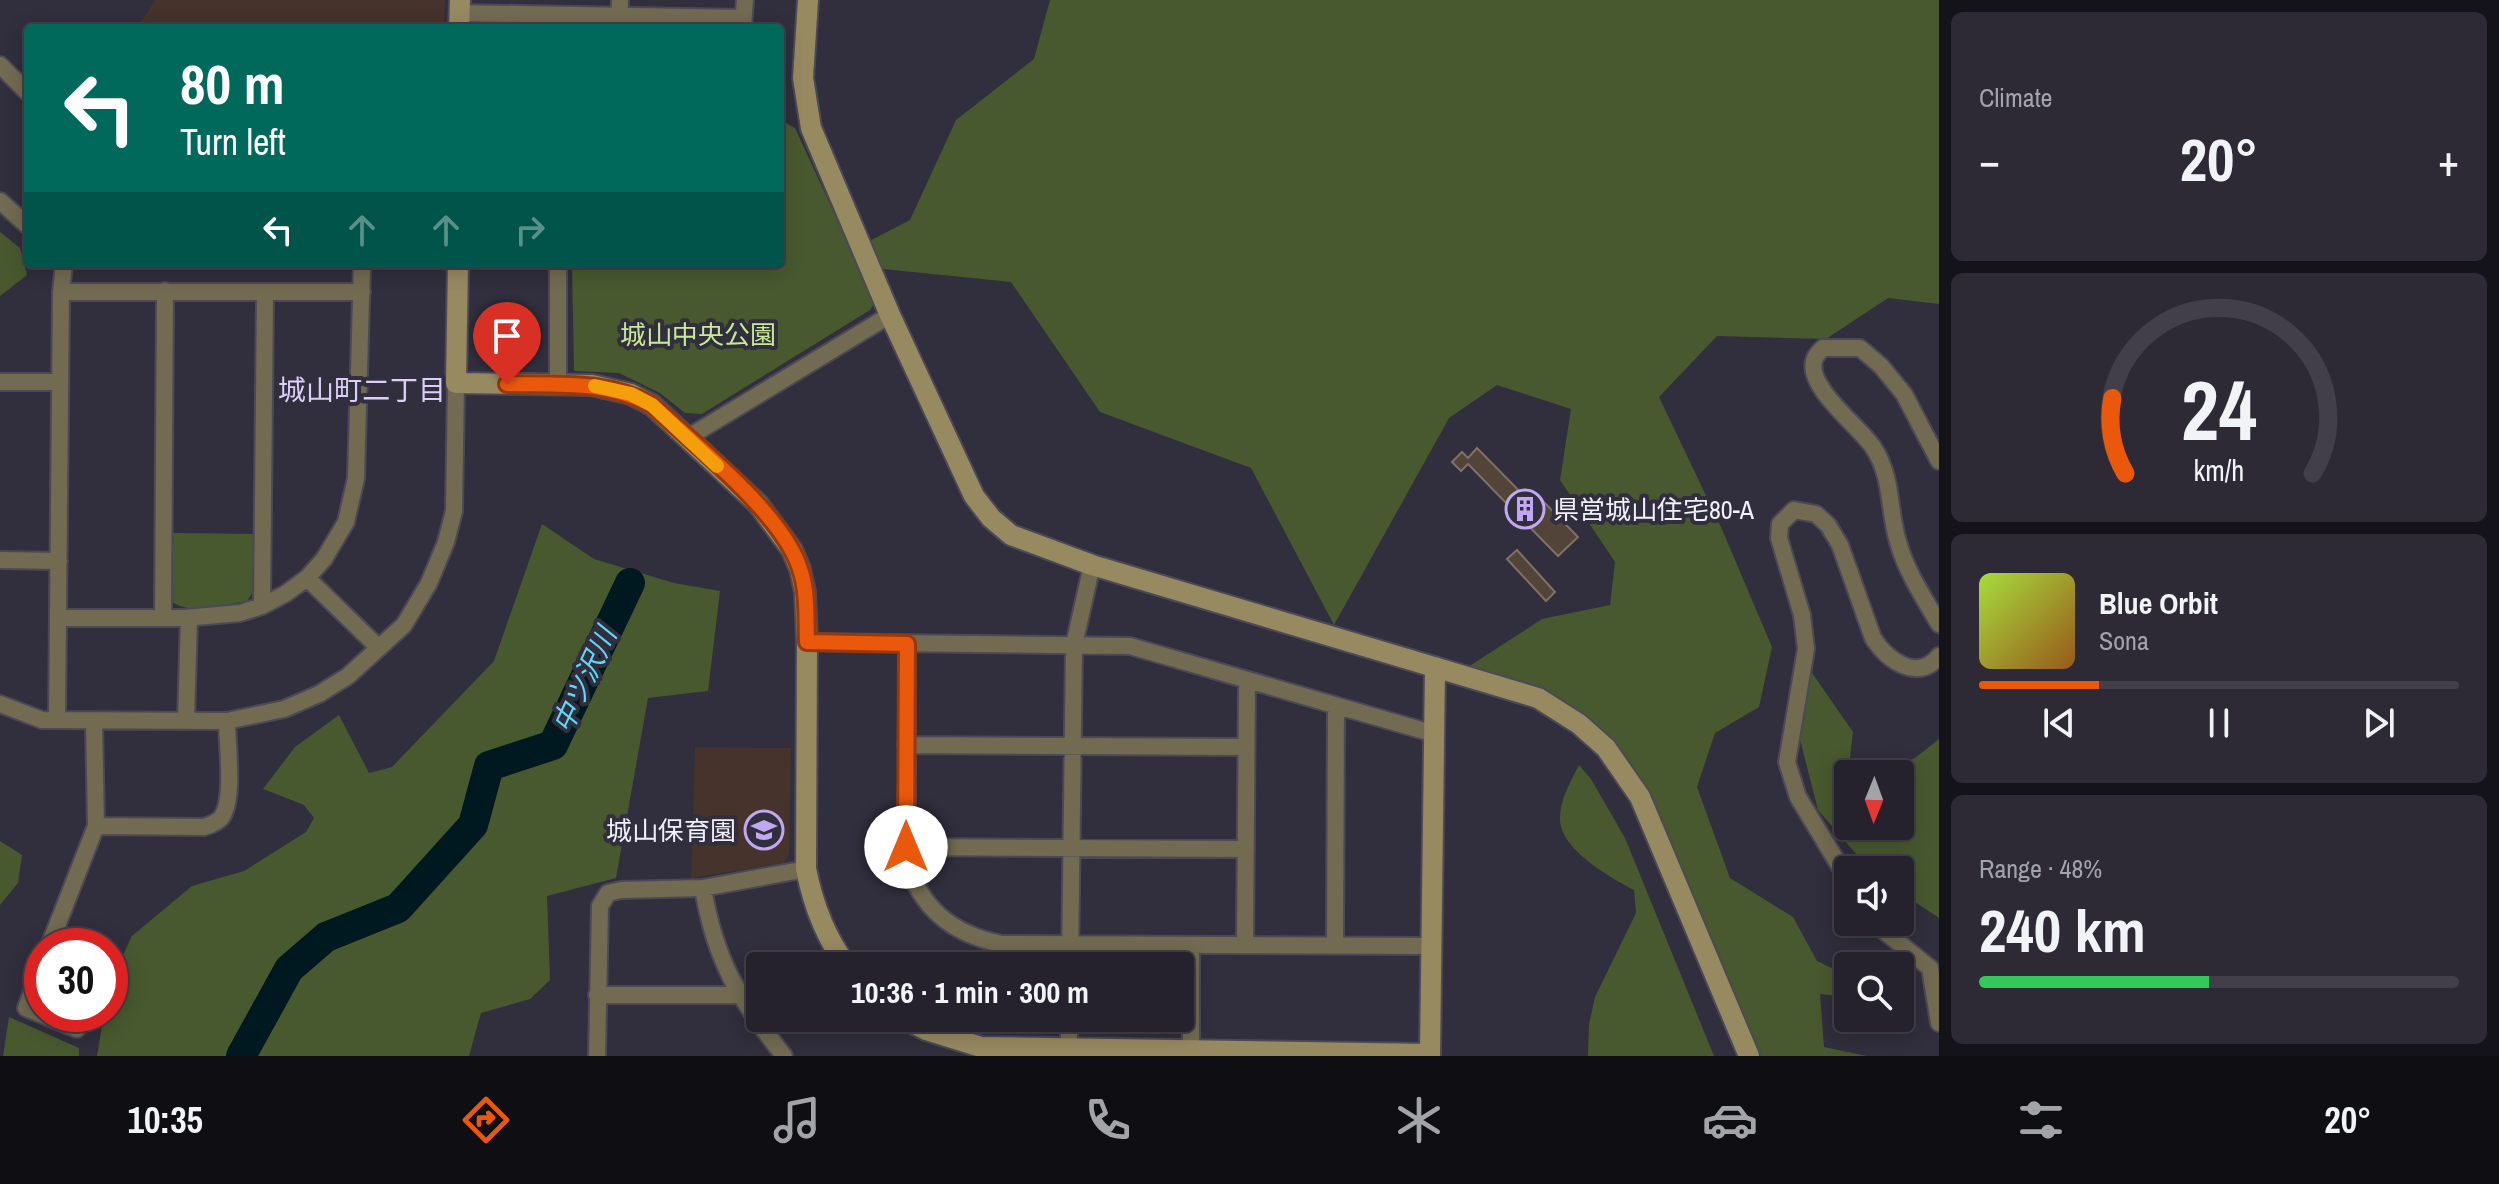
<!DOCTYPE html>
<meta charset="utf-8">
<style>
body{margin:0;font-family:"Archivo Narrow","Noto Sans JP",sans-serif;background:#2d2a36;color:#f1f3f6;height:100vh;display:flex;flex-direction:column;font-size:30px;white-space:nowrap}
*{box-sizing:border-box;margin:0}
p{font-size:26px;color:#a3a4aa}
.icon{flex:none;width:44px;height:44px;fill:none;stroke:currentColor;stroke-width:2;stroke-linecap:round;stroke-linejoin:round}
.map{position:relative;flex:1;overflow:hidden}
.details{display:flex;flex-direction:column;gap:12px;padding:12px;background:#141319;width:560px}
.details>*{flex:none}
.hud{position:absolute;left:24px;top:24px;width:760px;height:244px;border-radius:8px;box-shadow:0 4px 20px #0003,0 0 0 2px #423f4a;background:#00695c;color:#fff;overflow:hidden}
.needle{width:52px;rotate:181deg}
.buttons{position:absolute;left:1834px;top:760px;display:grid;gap:16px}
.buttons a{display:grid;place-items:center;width:80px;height:80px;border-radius:8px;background:#25222e;box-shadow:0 4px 20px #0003,0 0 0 2px #423f4a;font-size:40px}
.speed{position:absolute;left:24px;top:928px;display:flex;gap:16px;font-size:40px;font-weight:700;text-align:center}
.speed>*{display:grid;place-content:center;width:104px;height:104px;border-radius:50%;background:#25222e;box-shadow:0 4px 20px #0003,0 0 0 2px #423f4a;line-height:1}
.speed .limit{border:12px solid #d22;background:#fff;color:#111}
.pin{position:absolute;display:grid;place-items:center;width:68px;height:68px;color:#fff;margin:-82px -34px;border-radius:50% 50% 50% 0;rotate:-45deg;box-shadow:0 0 8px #0007}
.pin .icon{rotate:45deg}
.me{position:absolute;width:88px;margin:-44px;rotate:0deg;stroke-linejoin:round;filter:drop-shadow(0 0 6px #0008)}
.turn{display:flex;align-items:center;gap:28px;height:168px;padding:0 24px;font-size:36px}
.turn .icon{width:104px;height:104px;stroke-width:2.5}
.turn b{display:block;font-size:56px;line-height:68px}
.lanes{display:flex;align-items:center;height:76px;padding:0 24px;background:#0003;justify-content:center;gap:40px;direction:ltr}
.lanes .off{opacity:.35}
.big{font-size:60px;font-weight:700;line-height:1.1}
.details .card{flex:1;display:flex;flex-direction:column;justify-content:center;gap:12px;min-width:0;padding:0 28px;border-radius:12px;background:#2d2a36}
.details .dial{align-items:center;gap:0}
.dial svg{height:208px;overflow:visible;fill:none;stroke:#423f4a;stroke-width:7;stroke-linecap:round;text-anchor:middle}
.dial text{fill:#f1f3f6;stroke:none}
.song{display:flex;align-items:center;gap:24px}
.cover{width:96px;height:96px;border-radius:12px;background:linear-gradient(135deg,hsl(80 70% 55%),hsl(30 70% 35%))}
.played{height:8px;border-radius:4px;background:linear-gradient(90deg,#ea580c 25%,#423f4a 25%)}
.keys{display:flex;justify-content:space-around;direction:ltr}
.heat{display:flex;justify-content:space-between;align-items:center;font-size:44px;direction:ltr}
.charge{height:12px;border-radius:6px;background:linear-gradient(90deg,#34c759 48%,#423f4a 0)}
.trip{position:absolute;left:746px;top:952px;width:448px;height:80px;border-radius:8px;background:#25222e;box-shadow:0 4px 20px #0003,0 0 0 2px #423f4a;font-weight:700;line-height:80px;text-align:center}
.menu{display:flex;height:128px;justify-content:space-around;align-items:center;background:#0f0e12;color:#a3a4aa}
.menu .icon{width:56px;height:56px}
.menu .selected{color:#ea580c}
.menu b{font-size:36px;color:#f1f3f6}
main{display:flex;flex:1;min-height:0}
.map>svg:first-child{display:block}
.education{fill:#46332b}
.green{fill:#48592f}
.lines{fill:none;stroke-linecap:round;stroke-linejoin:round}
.river{stroke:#00181f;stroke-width:30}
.building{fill:#53443a;stroke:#807065;stroke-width:2}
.street-casing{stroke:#4c4957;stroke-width:20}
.secondary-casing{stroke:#4c4957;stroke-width:24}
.street{stroke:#726a51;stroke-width:16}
.secondary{stroke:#978a61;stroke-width:20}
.route-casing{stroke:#983908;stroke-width:20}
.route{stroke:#ea580c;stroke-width:14}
.slow{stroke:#f59e0b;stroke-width:14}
.labels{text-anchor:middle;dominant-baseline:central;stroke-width:8;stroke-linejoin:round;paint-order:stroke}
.park-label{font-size:26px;fill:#c7ea95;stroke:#312e3d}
.poi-label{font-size:26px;fill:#f1eff9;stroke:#312e3d;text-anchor:start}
.neighbourhood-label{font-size:28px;fill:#dbcef9;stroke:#312e3d}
.water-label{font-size:28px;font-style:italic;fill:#5fd9f9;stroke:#312e3d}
</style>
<main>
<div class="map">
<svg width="1939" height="1056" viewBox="0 0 1939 1056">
<rect width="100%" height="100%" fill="#312e3d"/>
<path class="education" d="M155,0H445L444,28H137Z
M695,747L791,748L789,854L784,863L691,878Z"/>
<path class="green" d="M1050,0H1939V304L1888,298L1826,339L1717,336L1659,397L1721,527L1772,647L1759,707L1715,733L1697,787L1730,878L1793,917L1817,961L1848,976V997L1820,994L1824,1047L1867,1056H1748L1619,751L1555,699L1468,667L1542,619L1610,605L1615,562L1560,480L1571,409L1497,385L1449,418L1334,625L1251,468L1100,412L1011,282L864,267L860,246L910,220L956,120L1034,59Z
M780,123H786L795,128L875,302L870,310L702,414L685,413L660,393L619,373L574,371L572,264H780Z
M0,232L20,248L27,275L0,296Z
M542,524L594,559L674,583L720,591L708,691L648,698L616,878L547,896L550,980L530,999L481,1013L469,1056H97L104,1014H110V982L132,936L192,886L244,871L306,832L314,818L304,805L263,789L295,747L339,715L369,773L392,767L494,661Z
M173,533L255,534L254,590L247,601C225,604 189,616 171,601Z
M1810,670L1853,732L1847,782L1848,826H1900V774H1872L1915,758L1939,739V918L1900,892V870H1870L1818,810L1795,720Z
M1579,765L1591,779L1625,838L1714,1056H1588L1589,1024L1595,997L1636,913L1634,890C1610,877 1559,849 1560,818C1560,799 1571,781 1579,765Z
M0,841L22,855L18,883L0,905Z
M9,1017L79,1048V1056H3Z"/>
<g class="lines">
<path class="river" d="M241,1056L289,969L326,937L398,908L473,825L489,766L553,745L630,583"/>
</g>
<path class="building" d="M1477,448L1530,502L1537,495L1578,537L1558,556L1468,464L1461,471L1452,462L1462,452L1468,458Z
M1517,550L1555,592L1546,601L1507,559Z"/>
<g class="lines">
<defs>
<path id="street" d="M459,13L743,18
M743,26L745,0
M619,28L620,0
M0,65L28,93
M0,201L28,226
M61,292H362
M0,382H60
M558,385V264
M687,438L890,315
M1939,461L1904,394L1881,366L1860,348H1823C1820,351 1817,354 1815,358C1803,385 1859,426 1873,447C1893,477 1888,509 1898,542C1906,571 1924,598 1939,624
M0,560L59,561
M307,578L379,648
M262,606L265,293
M58,618H184L240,613L262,606L285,594L307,578L324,559L346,522L356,478L362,264
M163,618L165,291
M807,642L1130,646L1435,734
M907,644V860C919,908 954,935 1002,944L1432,946
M0,704L42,720L227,721L284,709L319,694L348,676L404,625L429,583L446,542L454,511L456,383
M57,720L61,292L64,264
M186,721L189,618
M906,745L1246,747
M96,826L204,827C211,825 216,823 221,818C235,800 227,745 227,721
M906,847L1246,849
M1848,880L1798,797L1787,762L1806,649L1802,615L1779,538L1780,524L1794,510L1816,514L1828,525L1840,545L1873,638C1887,660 1918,683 1939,656
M703,888C715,961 739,999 784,1056
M1873,922L1930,968L1939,1023
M1245,945L1247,680
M1335,945L1336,706
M49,946L96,826L94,722
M42,965L26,1008L77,1029
M1070,966L1074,645L1092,565
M597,995H739
M1069,1050V1018
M1191,1051V945
M597,1056L600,906L608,893L621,890L703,888L806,869"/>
<path id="secondary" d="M808,0L803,78L811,128L890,315L974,496L991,518L1011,535L1092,565L1538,698L1579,724L1606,748L1640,797L1749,1056
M459,28L460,0
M458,264L456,383L592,385L631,394L652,405L758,504L792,550L800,569L805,592L807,642L806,869C813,904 825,937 847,966
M903,1018L926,1030L981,1047L1430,1054
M1430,1056L1435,667"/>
</defs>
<use href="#street" class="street-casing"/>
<use href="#secondary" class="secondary-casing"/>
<use href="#street" class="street"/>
<use href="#secondary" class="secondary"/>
</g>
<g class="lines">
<defs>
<path id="route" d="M507,384C557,385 607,380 652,405C695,445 783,514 800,569C808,592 806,618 807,642L907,644L906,847"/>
</defs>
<use href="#route" class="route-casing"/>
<use href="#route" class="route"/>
<path class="slow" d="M595,386L631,394L652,405L717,466"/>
</g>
<defs>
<symbol id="building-ring" viewBox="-11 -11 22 22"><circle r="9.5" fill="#312e3d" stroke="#c0a8f3" stroke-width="1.5"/><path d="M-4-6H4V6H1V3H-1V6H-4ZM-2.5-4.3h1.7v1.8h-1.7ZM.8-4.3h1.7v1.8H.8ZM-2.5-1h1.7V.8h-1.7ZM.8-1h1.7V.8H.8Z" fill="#c0a8f3"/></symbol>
<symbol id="school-ring" viewBox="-11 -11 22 22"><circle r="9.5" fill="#312e3d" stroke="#c0a8f3" stroke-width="1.5"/><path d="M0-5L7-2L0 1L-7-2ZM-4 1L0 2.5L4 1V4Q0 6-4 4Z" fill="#c0a8f3"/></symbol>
</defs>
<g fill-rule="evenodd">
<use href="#building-ring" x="1503" y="487" width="44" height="44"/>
<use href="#school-ring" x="742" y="808" width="44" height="44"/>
</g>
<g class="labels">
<g class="park-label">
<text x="698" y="334">城山中央公園</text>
</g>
<g class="poi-label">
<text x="1553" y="509">県営城山住宅80-A</text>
<text x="736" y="830" text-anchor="end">城山保育園</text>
</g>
<g class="neighbourhood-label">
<text x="362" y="390">城山町二丁目</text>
</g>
<g class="water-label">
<text transform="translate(584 680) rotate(-65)">中ツ沢川</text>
</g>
</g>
</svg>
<div class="buttons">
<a><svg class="needle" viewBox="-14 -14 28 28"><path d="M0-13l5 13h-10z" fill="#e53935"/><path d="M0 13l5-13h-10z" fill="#a3a4aa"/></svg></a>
<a><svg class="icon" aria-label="sound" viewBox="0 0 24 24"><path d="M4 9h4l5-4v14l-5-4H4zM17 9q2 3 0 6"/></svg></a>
<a><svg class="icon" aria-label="search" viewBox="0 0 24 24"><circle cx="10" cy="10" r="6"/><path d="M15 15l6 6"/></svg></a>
</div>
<div class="speed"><div class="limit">30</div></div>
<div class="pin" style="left:507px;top:384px;background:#d93025"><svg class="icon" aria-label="arrive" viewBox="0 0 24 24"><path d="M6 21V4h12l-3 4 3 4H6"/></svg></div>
<svg class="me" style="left:906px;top:847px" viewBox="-20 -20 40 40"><circle r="19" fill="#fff"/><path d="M0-13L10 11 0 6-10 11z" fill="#ea580c"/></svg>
<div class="trip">10:36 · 1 min · 300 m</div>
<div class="hud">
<div class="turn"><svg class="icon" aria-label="left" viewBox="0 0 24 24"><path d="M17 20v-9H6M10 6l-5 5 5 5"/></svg><div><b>80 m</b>Turn left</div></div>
<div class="lanes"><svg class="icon" aria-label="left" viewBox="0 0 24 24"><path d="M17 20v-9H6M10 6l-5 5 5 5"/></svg><svg class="icon off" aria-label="ahead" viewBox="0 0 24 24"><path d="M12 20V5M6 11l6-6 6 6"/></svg><svg class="icon off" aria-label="ahead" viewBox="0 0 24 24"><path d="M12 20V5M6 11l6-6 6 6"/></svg><svg class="icon off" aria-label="right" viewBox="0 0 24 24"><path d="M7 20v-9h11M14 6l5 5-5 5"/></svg></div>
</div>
</div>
<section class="details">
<div class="card"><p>Climate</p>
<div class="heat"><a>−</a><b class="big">20°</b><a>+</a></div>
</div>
<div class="card dial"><svg viewBox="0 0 100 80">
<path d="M14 69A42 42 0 1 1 86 69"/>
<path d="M14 69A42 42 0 0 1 9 40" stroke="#ea580c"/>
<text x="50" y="56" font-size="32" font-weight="700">24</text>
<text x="50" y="72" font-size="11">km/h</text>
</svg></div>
<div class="card">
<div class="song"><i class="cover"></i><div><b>Blue Orbit</b><p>Sona</p></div></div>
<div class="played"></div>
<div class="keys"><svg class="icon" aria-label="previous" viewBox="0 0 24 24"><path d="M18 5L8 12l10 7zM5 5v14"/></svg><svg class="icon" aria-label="pause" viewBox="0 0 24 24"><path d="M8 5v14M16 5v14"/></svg><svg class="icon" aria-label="next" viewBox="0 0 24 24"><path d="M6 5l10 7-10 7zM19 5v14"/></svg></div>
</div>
<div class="card"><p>Range · 48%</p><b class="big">240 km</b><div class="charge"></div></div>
</section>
</main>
<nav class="menu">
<b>10:35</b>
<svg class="icon selected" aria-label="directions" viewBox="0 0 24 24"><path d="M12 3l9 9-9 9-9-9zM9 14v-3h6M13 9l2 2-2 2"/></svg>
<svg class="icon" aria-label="music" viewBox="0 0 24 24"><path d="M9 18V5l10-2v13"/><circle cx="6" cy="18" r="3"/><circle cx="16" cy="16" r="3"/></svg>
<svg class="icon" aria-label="phone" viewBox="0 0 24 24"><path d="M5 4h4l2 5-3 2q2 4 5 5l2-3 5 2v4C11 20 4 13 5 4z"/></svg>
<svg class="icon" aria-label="climate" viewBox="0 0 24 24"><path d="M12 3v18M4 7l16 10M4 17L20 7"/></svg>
<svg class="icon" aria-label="car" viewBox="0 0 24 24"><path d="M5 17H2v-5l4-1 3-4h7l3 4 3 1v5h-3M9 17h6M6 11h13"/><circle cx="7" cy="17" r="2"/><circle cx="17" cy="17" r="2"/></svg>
<svg class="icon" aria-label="filters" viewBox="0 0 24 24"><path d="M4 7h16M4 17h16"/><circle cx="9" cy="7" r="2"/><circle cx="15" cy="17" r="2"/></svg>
<b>20°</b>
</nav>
